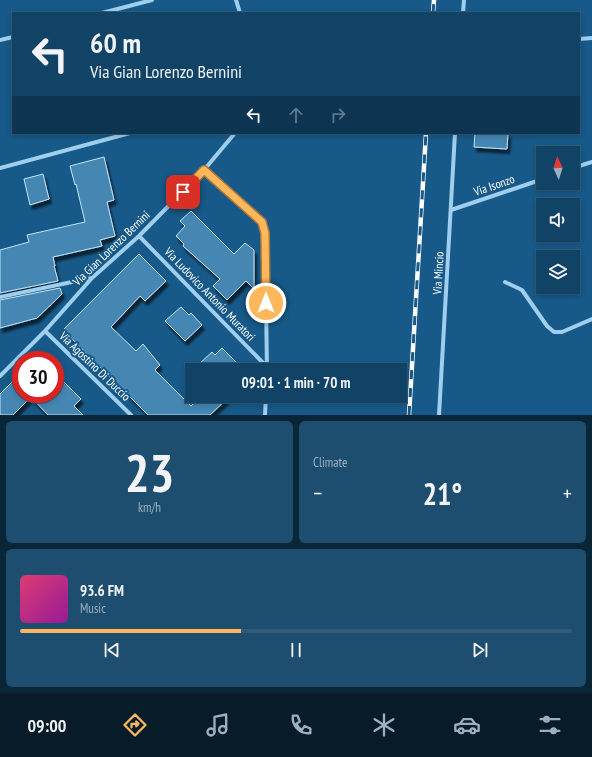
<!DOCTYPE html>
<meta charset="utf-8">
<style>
body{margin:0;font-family:"PT Sans Narrow",sans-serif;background:#1e4e6f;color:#f1f3f6;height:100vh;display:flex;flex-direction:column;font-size:15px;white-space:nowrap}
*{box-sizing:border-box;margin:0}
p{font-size:13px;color:#9cb0bf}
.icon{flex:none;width:22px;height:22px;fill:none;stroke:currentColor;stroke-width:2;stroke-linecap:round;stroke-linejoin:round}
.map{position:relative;height:415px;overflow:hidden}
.drawer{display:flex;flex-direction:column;gap:6px;padding:6px;background:#092538;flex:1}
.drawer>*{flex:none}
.banner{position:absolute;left:12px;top:12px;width:568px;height:122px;border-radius:0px;box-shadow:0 2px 6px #0003,0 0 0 1px #305c7a;background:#114366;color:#f1f3f6;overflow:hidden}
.needle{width:26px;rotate:356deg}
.tools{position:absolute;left:536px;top:146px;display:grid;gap:8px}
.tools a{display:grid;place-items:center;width:44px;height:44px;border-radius:0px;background:#114366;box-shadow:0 2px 6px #0003,0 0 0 1px #305c7a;font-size:20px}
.speed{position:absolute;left:12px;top:351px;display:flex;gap:8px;font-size:20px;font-weight:700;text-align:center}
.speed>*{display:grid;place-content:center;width:52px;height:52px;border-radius:50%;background:#114366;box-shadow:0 2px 6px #0003,0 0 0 1px #305c7a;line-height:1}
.speed .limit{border:6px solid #d22;background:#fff;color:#111}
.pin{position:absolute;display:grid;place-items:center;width:34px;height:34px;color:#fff;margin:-17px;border-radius:8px;box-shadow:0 2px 6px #0006}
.me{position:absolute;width:44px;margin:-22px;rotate:0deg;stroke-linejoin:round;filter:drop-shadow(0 0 3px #0008)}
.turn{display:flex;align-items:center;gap:14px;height:84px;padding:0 12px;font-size:18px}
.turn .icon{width:52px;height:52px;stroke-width:2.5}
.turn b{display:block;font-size:28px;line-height:34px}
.lanes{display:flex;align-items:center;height:38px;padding:0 12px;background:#0003;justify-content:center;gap:20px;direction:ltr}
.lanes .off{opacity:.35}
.big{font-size:30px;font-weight:800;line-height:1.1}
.drawer .card{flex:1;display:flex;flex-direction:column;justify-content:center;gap:6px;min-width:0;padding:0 14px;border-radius:6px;background:#1e4e6f}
.drawer .dial{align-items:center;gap:0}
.dial b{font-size:52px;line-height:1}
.song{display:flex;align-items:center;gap:12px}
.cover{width:48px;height:48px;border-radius:6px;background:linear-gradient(135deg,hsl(340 70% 55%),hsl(300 70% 35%))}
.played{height:4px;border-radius:2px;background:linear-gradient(90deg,#ffb75b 40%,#305c7a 40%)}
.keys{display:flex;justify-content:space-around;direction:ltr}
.heat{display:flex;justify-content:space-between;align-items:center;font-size:22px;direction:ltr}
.drawer .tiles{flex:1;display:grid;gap:6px;grid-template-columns:1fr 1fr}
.card:last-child{grid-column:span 2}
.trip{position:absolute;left:185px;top:363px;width:222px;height:40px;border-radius:0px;background:#114366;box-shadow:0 2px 6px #0003,0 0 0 1px #305c7a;font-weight:800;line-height:40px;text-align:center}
.tab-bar{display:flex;height:64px;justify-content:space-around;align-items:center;background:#071b29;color:#9cb0bf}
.tab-bar .icon{width:28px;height:28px}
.tab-bar .on{color:#ffb75b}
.tab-bar b{font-size:18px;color:#f1f3f6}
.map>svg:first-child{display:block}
.building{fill:#4486b3;stroke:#c4e5fa;filter:url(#shadow)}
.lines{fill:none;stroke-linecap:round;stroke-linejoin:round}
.minor{stroke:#9fceee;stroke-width:4}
.rail-casing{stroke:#fff;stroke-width:4.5}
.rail{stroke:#175988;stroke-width:3;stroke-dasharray:9;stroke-linecap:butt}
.route-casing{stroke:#a6773b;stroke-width:10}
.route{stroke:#ffb75b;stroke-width:7}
.labels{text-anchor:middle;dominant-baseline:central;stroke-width:4;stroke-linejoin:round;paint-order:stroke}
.street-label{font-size:12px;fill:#fff;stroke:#175988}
</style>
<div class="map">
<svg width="592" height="415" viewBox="0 0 592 415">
<defs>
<filter id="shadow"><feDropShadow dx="2.5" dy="4.5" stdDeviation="1" flood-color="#0009"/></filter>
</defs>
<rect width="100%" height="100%" fill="#175988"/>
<path class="building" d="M475,133H508L507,149L474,147Z
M104,157L114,200L107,202L115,236L100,240L102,246L53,257L55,266H54L58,281L0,293V250L29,242L27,235L85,222L76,184L75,185L70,166Z
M43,174L49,199L30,205L24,179Z
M191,211L234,254L245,243L254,250V289L246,281L227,300L213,286L220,279L183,246L184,244L176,236L185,226L180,221Z
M139,254L166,281L145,301L140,296L111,327L136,351L143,344L160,365L155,370L191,406L201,396H234L232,398L230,396L210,415H148L63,330Z
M60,288L62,294L37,318L0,328V300Z
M181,307L189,315L191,313L202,325L185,341L165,321Z
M222,348L244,370H204L198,365L212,352L215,355Z
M21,373V394H55V373L81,399L74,406L83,415H48L31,397L13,415H0V394Z"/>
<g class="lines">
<path class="minor" d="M236,0L240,13
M102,13L152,0
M463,13L464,0
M579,39L592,38
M0,40L13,37
M0,168L130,133
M573,168L592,162
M204,170L262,222L265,233L267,370
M451,210L543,179
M139,236L267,367
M505,282L522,290L547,326L554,332H562L592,319
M0,297L91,278
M45,331L131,415
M0,376L45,331L92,278L139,236L204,170L235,133
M265,415L266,396
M439,415L455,133"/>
<defs>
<path id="rail" d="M433,13L434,0
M409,415L426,133"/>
</defs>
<use href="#rail" class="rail-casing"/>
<use href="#rail" class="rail"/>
</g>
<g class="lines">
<defs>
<path id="route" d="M183,192L204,170L262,222L265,233L266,303"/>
</defs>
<use href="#route" class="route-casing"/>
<use href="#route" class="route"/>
</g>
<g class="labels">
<g class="street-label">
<text transform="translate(494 185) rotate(-19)">Via Isonzo</text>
<text transform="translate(111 248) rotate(-44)">Via Gian Lorenzo Bernini</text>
<text transform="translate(438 273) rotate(-87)">Via Mincio</text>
<text transform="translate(210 294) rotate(46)">Via Ludovico Antonio Muratori</text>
<text transform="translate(95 366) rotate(44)">Via Agostino Di Duccio</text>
</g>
</g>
</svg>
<div class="tools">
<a><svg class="needle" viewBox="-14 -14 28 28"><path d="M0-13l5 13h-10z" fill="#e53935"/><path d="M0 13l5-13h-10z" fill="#9cb0bf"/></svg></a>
<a><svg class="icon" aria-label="sound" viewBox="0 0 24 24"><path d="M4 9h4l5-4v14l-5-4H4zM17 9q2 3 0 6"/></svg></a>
<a><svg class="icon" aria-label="layers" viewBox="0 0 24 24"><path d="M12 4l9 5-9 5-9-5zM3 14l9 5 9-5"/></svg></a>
</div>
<div class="speed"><div class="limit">30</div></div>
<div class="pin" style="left:183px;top:192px;background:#d93025"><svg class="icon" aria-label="arrive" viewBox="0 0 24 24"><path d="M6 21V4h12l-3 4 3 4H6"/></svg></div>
<svg class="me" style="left:266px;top:303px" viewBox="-20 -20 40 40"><circle r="17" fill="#ffb75b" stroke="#fff" stroke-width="3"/><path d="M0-11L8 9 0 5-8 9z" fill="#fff"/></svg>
<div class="trip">09:01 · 1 min · 70 m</div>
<div class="banner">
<div class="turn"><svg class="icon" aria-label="left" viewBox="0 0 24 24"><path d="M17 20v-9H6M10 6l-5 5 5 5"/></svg><div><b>60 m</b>Via Gian Lorenzo Bernini</div></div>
<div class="lanes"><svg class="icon" aria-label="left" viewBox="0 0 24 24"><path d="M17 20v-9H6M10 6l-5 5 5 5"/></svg><svg class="icon off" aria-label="ahead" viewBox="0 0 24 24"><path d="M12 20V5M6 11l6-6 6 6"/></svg><svg class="icon off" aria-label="right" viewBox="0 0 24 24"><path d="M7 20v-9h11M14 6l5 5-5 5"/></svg></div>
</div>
</div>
<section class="drawer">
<div class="tiles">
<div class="card dial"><b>23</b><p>km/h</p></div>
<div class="card"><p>Climate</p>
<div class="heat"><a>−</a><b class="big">21°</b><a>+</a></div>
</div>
<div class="card">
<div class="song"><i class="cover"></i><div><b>93.6 FM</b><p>Music</p></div></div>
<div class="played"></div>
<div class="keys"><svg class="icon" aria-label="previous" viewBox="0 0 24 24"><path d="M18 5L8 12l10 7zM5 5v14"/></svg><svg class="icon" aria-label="pause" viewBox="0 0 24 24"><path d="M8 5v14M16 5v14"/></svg><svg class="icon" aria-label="next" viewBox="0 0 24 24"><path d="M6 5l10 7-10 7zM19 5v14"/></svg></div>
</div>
</div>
</section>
<nav class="tab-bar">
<b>09:00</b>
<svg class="icon on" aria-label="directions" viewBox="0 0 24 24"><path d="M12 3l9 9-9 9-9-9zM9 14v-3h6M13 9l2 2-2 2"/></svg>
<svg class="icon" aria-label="music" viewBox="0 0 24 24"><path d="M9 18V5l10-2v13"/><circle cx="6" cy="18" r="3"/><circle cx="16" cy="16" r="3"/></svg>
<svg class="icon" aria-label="phone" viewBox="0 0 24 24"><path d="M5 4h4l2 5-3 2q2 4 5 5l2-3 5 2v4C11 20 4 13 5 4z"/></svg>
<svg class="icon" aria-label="climate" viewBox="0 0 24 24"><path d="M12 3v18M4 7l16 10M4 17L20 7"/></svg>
<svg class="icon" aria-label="car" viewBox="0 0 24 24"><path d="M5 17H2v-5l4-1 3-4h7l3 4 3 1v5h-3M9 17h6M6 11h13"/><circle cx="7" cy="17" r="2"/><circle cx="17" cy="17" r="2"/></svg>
<svg class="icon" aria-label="filters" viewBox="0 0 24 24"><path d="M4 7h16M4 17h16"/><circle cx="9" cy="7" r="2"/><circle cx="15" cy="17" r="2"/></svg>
</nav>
